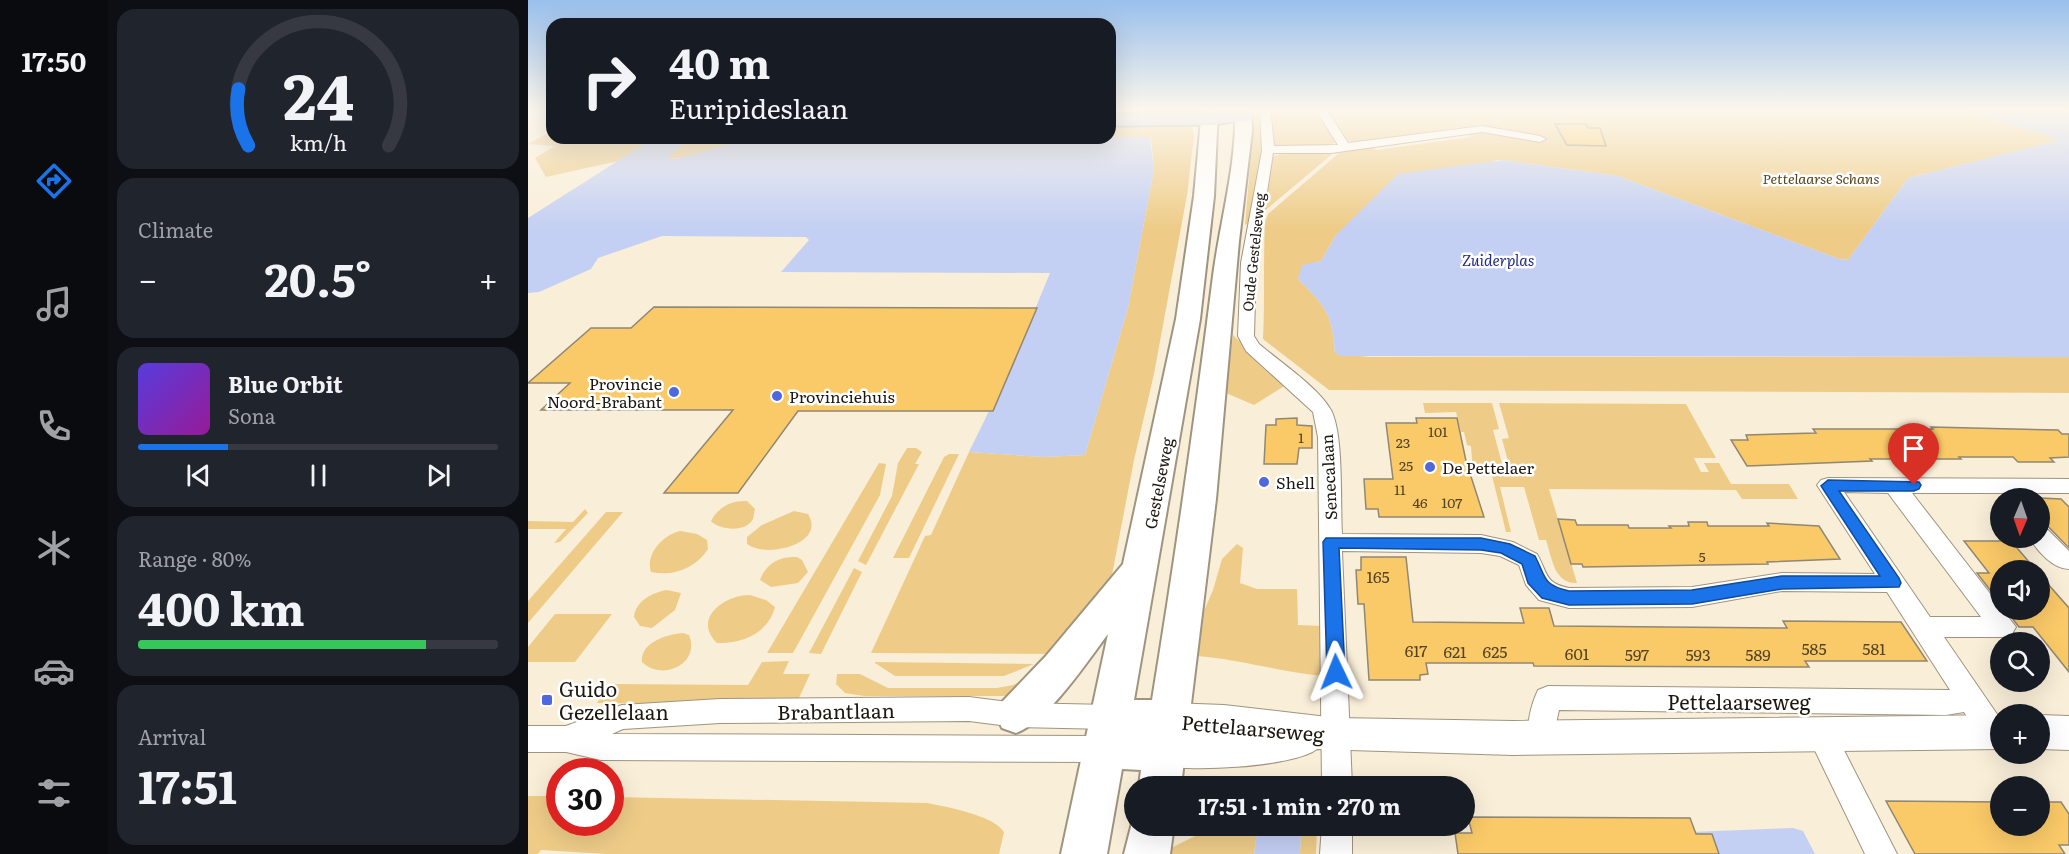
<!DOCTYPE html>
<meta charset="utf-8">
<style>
body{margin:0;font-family:Literata,serif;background:#20242c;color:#f1f3f6;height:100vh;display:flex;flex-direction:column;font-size:22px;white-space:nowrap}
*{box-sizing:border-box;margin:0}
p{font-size:20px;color:#9ea1a6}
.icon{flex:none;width:33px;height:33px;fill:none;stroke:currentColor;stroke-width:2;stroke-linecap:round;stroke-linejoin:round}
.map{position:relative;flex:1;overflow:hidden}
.drawer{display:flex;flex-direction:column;gap:9px;padding:9px;background:#0d0f14;width:420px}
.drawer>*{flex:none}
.guide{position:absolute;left:18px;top:18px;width:570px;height:126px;border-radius:18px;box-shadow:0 6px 24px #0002;background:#171b24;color:#f1f3f6;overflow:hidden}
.needle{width:39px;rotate:182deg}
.controls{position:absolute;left:1462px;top:488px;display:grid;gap:12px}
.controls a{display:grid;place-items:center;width:60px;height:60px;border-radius:50%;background:#171b24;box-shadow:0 6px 24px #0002;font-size:30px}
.speed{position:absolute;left:18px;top:758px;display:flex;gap:12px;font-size:30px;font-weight:700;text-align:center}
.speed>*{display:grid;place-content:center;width:78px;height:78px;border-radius:50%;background:#171b24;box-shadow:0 6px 24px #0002;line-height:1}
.speed .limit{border:9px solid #d22;background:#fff;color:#111}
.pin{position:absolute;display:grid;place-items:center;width:51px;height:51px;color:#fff;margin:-62px -26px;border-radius:50% 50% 50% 0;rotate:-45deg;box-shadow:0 0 6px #0007}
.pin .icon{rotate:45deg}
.me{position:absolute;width:66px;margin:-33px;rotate:358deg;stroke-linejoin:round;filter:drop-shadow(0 0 4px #0008)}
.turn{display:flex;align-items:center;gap:21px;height:126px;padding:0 24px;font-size:27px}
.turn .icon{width:78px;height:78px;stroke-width:2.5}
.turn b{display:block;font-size:42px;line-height:51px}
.big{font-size:45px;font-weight:700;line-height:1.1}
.drawer .tile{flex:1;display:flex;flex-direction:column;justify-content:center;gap:9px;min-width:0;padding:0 21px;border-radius:18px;background:#20242c}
.drawer .dial{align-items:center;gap:0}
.dial svg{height:156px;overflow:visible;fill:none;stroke:#363941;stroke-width:7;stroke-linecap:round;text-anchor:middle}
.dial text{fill:#f1f3f6;stroke:none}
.song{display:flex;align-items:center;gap:18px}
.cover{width:72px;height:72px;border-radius:9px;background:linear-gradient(135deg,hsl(250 70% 55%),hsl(300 70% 35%))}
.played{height:6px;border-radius:3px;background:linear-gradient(90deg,#1a73e8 25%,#363941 25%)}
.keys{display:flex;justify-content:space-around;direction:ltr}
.heat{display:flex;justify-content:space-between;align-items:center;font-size:33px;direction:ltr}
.charge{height:9px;border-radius:4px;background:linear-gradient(90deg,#34c759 80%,#363941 0)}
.trip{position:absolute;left:596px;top:776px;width:351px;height:60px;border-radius:30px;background:#171b24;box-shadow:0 6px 24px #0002;font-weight:700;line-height:60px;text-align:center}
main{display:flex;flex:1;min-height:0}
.dock{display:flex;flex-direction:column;width:108px;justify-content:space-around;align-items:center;background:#090b0e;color:#9ea1a6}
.dock .icon{width:42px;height:42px}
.dock .active{color:#1a73e8}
.dock b{font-size:27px;color:#f1f3f6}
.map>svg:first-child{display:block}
.green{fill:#ec8}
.water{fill:#c3cff3}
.building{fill:#faca68;stroke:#918773;stroke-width:1.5}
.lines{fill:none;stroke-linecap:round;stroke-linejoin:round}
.minor-casing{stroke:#9f9480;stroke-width:2}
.tertiary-casing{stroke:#9f9480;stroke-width:2}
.secondary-casing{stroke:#9f9480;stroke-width:4}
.motorway-casing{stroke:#8990a5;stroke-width:3}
.minor{fill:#fff;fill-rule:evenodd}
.tertiary{fill:#fff;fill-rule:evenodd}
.secondary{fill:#fff;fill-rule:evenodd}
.motorway{fill:#c4d1f5;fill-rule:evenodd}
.route{fill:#1a73e8;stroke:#114b97;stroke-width:1.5}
.poi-dot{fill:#4f68dd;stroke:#fff;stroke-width:2}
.labels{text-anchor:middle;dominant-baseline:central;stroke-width:5;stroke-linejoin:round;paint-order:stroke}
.far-park-label{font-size:14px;font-style:italic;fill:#57441b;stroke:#fff}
.far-street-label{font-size:14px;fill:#1c1810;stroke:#fff}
.number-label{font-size:14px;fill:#544426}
.far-water-label{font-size:15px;font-style:italic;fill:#212c8c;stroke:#fff}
.poi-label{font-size:16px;fill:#1c1810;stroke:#fff;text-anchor:start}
.street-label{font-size:16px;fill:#1c1810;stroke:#fff}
.near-number-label{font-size:16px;fill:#544426}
.near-poi-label{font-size:20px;fill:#1c1810;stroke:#fff;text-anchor:start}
.near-street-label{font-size:20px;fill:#1c1810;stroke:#fff}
</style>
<main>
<nav class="dock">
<b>17:50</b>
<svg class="icon active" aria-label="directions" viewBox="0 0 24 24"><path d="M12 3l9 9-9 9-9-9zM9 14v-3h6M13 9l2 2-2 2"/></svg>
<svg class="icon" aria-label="music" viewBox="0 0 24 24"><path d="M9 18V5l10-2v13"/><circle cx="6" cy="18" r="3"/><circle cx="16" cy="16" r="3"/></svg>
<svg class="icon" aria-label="phone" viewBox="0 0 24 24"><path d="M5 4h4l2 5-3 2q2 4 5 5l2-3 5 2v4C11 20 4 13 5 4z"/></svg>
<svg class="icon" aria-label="climate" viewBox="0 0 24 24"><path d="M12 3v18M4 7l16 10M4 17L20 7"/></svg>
<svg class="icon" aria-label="car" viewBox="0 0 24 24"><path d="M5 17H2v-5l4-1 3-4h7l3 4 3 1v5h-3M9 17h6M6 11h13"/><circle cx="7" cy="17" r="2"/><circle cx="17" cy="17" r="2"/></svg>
<svg class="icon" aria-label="filters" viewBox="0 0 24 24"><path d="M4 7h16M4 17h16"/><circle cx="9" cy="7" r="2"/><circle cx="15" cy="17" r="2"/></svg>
</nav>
<section class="drawer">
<div class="tile dial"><svg viewBox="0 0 100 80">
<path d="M14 69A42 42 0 1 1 86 69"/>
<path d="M14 69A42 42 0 0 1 9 40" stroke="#1a73e8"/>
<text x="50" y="56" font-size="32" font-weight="700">24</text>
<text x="50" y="72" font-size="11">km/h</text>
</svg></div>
<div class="tile"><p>Climate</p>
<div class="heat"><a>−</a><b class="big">20.5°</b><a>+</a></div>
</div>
<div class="tile">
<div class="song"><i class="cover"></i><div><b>Blue Orbit</b><p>Sona</p></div></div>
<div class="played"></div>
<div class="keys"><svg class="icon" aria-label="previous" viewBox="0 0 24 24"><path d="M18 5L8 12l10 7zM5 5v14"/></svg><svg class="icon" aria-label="pause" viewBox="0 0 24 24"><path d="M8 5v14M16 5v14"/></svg><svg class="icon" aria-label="next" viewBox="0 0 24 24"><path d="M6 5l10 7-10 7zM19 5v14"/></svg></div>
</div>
<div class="tile"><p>Range · 80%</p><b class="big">400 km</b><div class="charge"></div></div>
<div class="tile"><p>Arrival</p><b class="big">17:51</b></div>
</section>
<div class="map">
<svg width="1541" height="854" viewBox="0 0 1541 854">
<rect width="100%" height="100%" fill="#f9eed8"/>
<path class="green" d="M727,109H734C740,146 728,186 721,222L717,225Z
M743,109H788L808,142L800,146L750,148L746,144Z
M796,109H1430L1518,135L1530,141L1380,178L1320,260L1311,259L1090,176L975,160H968L808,235L793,261L782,264L770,279C798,307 804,313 807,353L841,357H1541V393L801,390L735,339C737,299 735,261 737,222L740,214L811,153L845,147L848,150L943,137L933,127L825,143L817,139Z
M582,124L656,126L664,128L666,136L659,195L626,374L606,460L580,596L535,654L343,653L397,536L403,535L441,452L516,457L557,455L600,308L626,169L623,137H582Z
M24,131V138H126L90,161L18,177L7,158L27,146L0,144Z
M224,138L155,158L140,159C158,131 194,138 224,138Z
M808,151L740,208L734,214L745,156L754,154Z
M705,335L758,385L726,405L698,393Z
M895,403H964L971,429L965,430L976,471H967L965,462H958L960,471L945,472L943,446L939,445L936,432H933L928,412L897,413Z
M971,403L1158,404L1188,458H1166L1173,472H1181L1176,463H1191L1203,484H1261L1270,499H1214L1208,490L1021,489L1049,583C1026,584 1024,558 1018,540H1011L996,487H972L983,532H978L964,476H984L974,439L981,438Z
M379,448H388L394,452L387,464H391L338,565L330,561L364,496L370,463Z
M421,454H431L381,558H365L416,457Z
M351,463L358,464L352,495L265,653H239Z
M219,501L227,509C226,512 226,516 225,519C218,533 191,530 183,521C190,507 204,500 219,501Z
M57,509L60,513L32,542L26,543L38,529H0V521L45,522Z
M266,511L280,514C299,544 238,559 219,544V537L234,525Z
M78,512H95L0,623V601Z
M152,531L169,534L179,540L180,549C168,568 145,577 123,572C117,554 135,535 152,531Z
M709,544L715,548L712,583L729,589H769L770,625L795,626V676C752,672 711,659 668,656L673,618L685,590L694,559Z
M269,557L274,560L280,572L270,583L243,587L232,580C238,563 252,556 269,557Z
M326,568L334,572L293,654L281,653Z
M139,590L153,593L147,610L124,628L112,626L106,617C108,601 123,593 139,590Z
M222,595L238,600L247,607C240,633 215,644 189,643C164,619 196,595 222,595Z
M27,614H84L47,662H0V647Z
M155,633L161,635C173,664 134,682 114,662C112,642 140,634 155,633Z
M261,661L255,674H282L271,698L261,705L69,703L82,684L220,685L234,662Z
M347,663V662L506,664L476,676H367Z
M309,674H332L360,688H469L485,685L506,675L481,696H336L317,693L308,684Z
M0,796H31L32,822H82L83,797L399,803C419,807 465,815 476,832L471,854H79L13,850L10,854H0Z
M689,825H748L737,826L729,832L726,854H642L643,848Z
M759,825H789L788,854H772L773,833L766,826Z"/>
<path class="water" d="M1430,109H1541V357L813,356L807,353C804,313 798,307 770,279L774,265L793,261L808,235L870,174L975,160L1090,176L1311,259L1320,260L1380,178L1529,141L1518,135Z
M622,137L626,169L600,308L557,455L516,457L441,452L461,411H465L522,273L253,272L281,240L278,237L134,236L70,258L63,269L11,292L0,293V218L126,138H172C157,142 150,146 140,159H148L224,138Z
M737,826L759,825L770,828L773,833L772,854H726L729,832Z
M1265,828L1275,831L1287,854H1184L1163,832Z"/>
<path class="building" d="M1027,124H1058L1060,128H1072L1078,146L1039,145Z
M126,307L482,308H509L465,411H270L210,493H136L205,410H13L42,383H0L63,328H103Z
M769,418V425L784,426V448H771L769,464H736L738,425H748V419Z
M888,418H929L938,461L956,517H851L850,509H838L836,479H865L858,423H889Z
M1403,427L1530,430L1534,434H1541V457L1522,458L1526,462H1490L1485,457H1431L1433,459H1342L1344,461L1219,466L1203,440H1220L1218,435L1288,433L1285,429H1405Z
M1512,498L1533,499L1541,507V548L1512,518Z
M1030,519L1047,520L1049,525H1100L1101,528H1143L1141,526H1161L1160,522H1179L1180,526H1241L1239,523L1291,526L1312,559L1239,562L1240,564L1055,567L1054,564H1043Z
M1436,541H1483L1508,570H1473V604L1449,573H1461Z
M833,557H878L885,622L996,623L992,608H1021L1026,626L1259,628L1255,621L1373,622L1399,661H1277L1281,667L1006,666L1005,663H898L900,674L892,675V680H841L836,604H830L828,570H833Z
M1512,575L1541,608V672L1505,627H1491L1477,609H1512Z
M1358,801L1473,802V825H1512V802H1533L1541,814V845H1531L1537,854H1387Z
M940,817L1162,818L1168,834H1184L1191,854H930L927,833H944Z"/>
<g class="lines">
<defs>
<path id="minor" d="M732,109H742L746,146L810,145L787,109H798L820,143L954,126L1012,136L1018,139L1012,142L954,132L803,153H745L728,263L726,336L731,344C751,361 790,387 803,410C816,435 812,503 814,534L953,535L985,542L1009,554C1020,573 1016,583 1041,588L1164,587L1254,573L1347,574L1289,485L1293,480L1300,478L1541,479V493H1384L1488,627L1484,634L1475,637H1416L1473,720V742L1465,745L1455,741L1436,712L1418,715L1031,710L1023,746L1013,750L1003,746C996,730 1003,705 1010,690L1020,686L1422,690L1359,592L1254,591L1164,607L1041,608L1011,600L998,585L991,565L972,556L953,553L814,551L824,786H794L790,437L785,412L718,351L710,336L713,263L734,151ZM1316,492L1360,493L1453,617H1402Z
M1512,528L1520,530L1541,551V569C1525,569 1509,551 1501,537H1512Z
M441,697L488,703L582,705L592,708L596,717L592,726L582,729L488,727L441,721L192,723L95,729L84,734L576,736L586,740L590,749L586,758L576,762L73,760L38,752H0V726H38L94,705L192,699Z
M1292,719L1302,723L1369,854H1337L1278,732L1282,723Z
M794,825H824V854H792Z"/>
<path id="tertiary" d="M642,703L696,705L808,718L985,721L1473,715V749L985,755L789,749C767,767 652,774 625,763L619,751L625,739L638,734L629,731L624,719L629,707Z
M1512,715L1541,716V750L1512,749Z"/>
<path id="secondary" d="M674,109H690L686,196L672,319L606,700H624C647,559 667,418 685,276C692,221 709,165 707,109H723L724,131L711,241L688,499L653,786H611L613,770L594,769L579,854H533L580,634C559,662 520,721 488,733L474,728L468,715L474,702L518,656L595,564L648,319L666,196Z
M606,815V825H646L642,854H596Z"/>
<path id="motorway" d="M716,110L723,112L725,116L723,120L682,125L582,126V114Z"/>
</defs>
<use href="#minor" class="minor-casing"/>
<use href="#tertiary" class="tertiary-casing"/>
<use href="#secondary" class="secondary-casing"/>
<use href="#motorway" class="motorway-casing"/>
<use href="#minor" class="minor"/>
<use href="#tertiary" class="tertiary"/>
<use href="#secondary" class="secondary"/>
<use href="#motorway" class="motorway"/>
</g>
<linearGradient id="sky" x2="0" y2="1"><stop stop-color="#99bfec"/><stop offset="0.48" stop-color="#fcf7ed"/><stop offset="1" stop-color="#fcf7ed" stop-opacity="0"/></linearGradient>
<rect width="1541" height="229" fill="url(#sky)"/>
<path class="route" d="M1300,480L1391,482L1393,485L1391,489L1386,491H1311L1371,578L1373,583L1371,587L1254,589L1164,604L1041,605L1014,598L1000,583L994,564L973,553L953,550L811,548L817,672L814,678L808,680L801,678L799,672L795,542L798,538H953L982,544L1007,556C1018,577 1014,585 1041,591L1164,590L1254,576H1352L1293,486Z"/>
<g class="poi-dot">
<circle cx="146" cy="392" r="6"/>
<circle cx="249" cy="396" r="6"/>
<circle cx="902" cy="467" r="6"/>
<circle cx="736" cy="482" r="6"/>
<rect x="13" y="694" width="12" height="12" rx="3"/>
</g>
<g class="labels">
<g class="far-park-label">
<text x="1293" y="178">Pettelaarse Schans</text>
</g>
<g class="far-street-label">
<text transform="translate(725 252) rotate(-84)">Oude Gestelseweg</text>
</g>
<g class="number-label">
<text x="910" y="431">101</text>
<text x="773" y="437">1</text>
<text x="875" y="442">23</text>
<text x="878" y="465">25</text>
<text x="872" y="489">11</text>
<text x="892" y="502">46</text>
<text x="924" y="502">107</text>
<text x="1174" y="556">5</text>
</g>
<g class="far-water-label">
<text x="970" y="259">Zuiderplas</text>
</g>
<g class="poi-label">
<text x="134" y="383" text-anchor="end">Provincie<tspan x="134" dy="18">Noord-Brabant</tspan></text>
<text x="261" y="396">Provinciehuis</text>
<text x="914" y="467">De Pettelaer</text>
<text x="748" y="482">Shell</text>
</g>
<g class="street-label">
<text transform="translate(800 477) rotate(-93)">Senecalaan</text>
<text transform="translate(630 483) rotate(-79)">Gestelseweg</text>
</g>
<g class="near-number-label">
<text x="850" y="576">165</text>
<text x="1286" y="648">585</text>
<text x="1346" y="648">581</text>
<text x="888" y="650">617</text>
<text x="927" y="651">621</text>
<text x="967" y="651">625</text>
<text x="1049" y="653">601</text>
<text x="1109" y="654">597</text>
<text x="1170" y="654">593</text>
<text x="1230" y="654">589</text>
</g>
<g class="near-poi-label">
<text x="31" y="688">Guido<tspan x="31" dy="23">Gezellelaan</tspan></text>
</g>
<g class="near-street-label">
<text x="1211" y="701">Pettelaarseweg</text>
<text transform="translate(308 710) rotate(-1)">Brabantlaan</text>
<text transform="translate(725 727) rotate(5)">Pettelaarseweg</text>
</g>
</g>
</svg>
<div class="controls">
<a><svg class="needle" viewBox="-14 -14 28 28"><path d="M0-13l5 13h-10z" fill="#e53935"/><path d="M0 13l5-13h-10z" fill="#9ea1a6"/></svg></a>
<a><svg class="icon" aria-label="sound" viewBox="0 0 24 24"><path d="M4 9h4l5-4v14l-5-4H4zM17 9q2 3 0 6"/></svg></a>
<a><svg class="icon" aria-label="search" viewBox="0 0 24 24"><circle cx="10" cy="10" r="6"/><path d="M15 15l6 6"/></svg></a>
<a>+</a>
<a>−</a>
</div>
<div class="speed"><div class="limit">30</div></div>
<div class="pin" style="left:1386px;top:485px;background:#d93025"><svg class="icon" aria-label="arrive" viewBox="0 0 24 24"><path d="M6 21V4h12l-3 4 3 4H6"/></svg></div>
<svg class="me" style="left:808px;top:672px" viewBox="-20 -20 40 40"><path d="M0-17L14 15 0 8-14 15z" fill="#1a73e8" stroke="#fff" stroke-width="4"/></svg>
<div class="trip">17:51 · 1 min · 270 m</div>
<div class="guide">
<div class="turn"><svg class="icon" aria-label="right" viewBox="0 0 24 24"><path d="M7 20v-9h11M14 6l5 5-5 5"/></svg><div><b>40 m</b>Euripideslaan</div></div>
</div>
</div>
</main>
